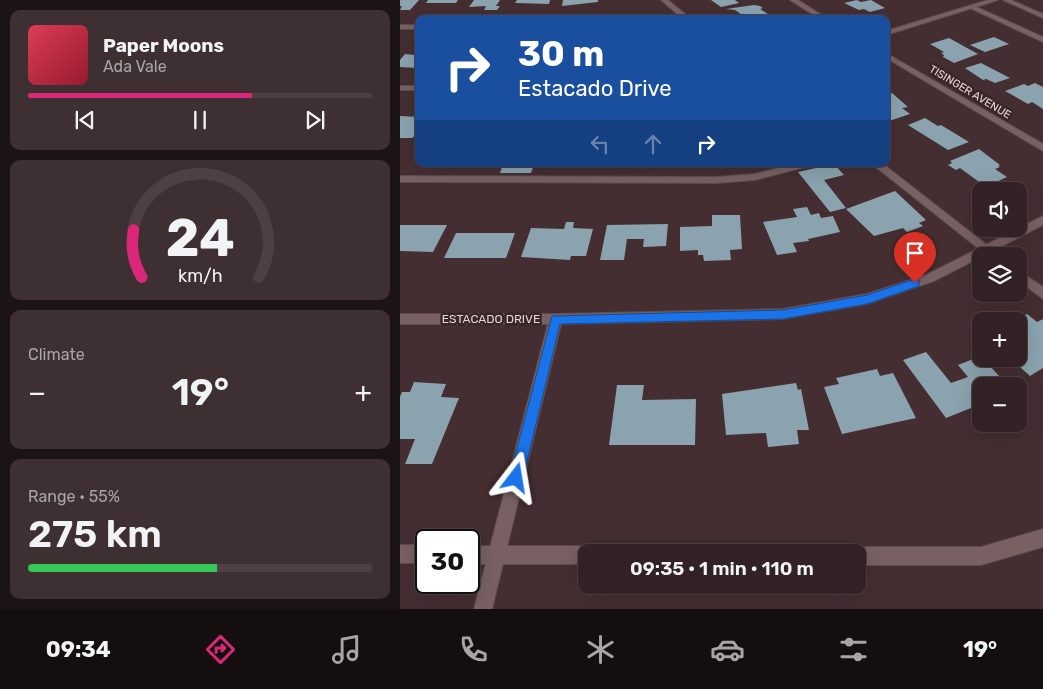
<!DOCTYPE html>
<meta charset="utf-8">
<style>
body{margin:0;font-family:Rubik,sans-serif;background:#3e2f32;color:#f1f3f6;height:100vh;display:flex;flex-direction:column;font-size:19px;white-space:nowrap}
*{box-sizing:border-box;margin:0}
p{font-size:16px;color:#a9a4a7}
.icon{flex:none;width:28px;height:28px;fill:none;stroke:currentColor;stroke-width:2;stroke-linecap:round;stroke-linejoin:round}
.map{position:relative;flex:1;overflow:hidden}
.panel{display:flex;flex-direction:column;gap:10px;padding:10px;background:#1c1314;width:400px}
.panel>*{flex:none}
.hud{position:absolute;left:15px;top:15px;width:475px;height:152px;border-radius:10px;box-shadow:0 5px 20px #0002,0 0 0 1px #4e3f42;background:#1a4fa0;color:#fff;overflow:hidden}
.buttons{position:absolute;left:572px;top:182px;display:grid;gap:10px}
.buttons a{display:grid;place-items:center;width:55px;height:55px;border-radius:10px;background:#332225;box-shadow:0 5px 20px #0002,0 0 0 1px #4e3f42;font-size:25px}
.speed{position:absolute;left:15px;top:529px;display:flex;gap:10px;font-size:25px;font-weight:700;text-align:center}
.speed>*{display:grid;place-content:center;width:65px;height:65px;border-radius:50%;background:#332225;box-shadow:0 5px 20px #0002,0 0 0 1px #4e3f42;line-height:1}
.speed .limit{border:2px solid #111;border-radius:8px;background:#fff;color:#111}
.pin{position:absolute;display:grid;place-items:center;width:42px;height:42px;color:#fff;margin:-51px -21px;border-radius:50% 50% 50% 0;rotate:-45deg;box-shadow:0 0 5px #0007}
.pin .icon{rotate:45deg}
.me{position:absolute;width:55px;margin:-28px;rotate:14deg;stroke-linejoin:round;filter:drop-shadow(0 0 4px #0008)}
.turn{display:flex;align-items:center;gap:18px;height:105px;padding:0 20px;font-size:22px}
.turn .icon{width:65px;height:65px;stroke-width:2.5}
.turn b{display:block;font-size:35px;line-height:42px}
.lanes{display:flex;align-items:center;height:48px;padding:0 20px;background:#0003;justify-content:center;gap:25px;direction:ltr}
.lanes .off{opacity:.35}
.big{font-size:38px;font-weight:600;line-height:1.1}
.panel .tile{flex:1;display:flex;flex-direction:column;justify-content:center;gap:8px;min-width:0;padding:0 18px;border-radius:10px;background:#3e2f32}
.panel .dial{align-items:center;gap:0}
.dial svg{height:130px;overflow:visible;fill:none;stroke:#4e3f42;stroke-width:7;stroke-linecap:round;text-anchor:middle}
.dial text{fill:#f1f3f6;stroke:none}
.song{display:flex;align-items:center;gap:15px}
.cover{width:60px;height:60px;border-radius:8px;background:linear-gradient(135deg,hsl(350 70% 55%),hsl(350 70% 35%))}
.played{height:5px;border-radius:2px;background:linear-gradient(90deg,#db2777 65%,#4e3f42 65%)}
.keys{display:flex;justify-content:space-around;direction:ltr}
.heat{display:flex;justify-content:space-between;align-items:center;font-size:28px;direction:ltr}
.charge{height:8px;border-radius:4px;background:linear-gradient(90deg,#34c759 55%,#4e3f42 0)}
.trip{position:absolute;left:178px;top:544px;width:288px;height:50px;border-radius:10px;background:#332225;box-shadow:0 5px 20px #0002,0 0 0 1px #4e3f42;font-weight:600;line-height:50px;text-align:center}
.dock{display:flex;height:80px;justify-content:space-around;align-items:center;background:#140e0f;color:#a9a4a7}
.dock .icon{width:35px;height:35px}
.dock .selected{color:#db2777}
.dock b{font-size:22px;color:#f1f3f6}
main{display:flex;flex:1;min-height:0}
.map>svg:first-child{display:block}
.building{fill:#8aa3ae}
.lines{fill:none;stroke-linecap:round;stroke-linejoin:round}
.service-casing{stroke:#5e4b4e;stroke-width:2}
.minor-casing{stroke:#5e4b4e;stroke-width:2}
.service{fill:#796062;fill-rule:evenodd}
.minor{fill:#796062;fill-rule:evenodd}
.route{fill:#1a73e8;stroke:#114b97}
.labels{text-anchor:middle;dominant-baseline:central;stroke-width:5;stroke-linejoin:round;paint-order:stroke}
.far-street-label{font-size:11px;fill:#e4d5d6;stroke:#3a2527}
.street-label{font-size:12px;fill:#e4d5d6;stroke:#3a2527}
</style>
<main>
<section class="panel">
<div class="tile">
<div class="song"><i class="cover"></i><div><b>Paper Moons</b><p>Ada Vale</p></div></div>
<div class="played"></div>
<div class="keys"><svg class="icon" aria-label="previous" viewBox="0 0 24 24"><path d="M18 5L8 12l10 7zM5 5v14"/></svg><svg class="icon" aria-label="pause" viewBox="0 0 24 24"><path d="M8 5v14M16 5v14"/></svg><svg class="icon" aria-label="next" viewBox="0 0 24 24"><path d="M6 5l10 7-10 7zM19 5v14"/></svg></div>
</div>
<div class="tile dial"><svg viewBox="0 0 100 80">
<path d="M14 69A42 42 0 1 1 86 69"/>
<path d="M14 69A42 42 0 0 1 9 40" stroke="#db2777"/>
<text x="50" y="56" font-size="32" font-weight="700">24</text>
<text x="50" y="72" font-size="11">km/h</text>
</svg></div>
<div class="tile"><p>Climate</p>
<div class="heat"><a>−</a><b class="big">19°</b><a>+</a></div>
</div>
<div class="tile"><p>Range · 55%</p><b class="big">275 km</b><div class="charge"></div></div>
</section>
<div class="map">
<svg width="643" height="609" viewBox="0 0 643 609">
<rect width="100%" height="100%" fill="#442e31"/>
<path class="building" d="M0,0H19L10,10H0L2,6H0Z
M28,0H58L56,3H26Z
M74,0H100L96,6H100L97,10H84L86,6L69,7Z
M117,0H150L149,4L115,3Z
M163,0H198V2L162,6Z
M311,0H335L339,3L321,7Z
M457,0L461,2L471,0L485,8L470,12L464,9L459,10L444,3Z
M354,5L360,6L363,8L360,9L374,18L348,19L335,10L326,9Z
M594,37L609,44L585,52L570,45Z
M549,38L578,54L554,63L543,57L544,55L541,53L544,52L530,44Z
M19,50L17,68L0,67V60L5,54L15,55Z
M581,63L610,78L595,83L586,79L583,80L565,68Z
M635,83L643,87V109L632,102L628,104L605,91L624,84L628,86Z
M492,93L508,107L502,108L510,114L489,121L486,119V95Z
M0,116L19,117V132L12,138H0Z
M525,118L538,126L541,125L569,142L548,150L508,125Z
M579,149L600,165L598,166L600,167L595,169L607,177L586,187L560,168L556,170L548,165L552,163L550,161Z
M103,164H134L131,173H100Z
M434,164L444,175L424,180L446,208L430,212L398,172Z
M495,191L526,220L519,223L523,226L507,232L503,228L474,236L446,209Z
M407,207L411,215L419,213L421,218L433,216L440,232L408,239L409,241L393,243L397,252L377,255L363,222L397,217L393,209Z
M312,215H340L342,249L330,250L331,260L304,261L303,255H298V250L280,251V227L312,226Z
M166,222H174L173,228L193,229L186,256H171L170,260L121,257L131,228L164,229Z
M268,224L266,246L243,247L244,239H227L224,260H200L207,225Z
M0,225H47L33,252L0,251Z
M56,233H115L106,258H44Z
M627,314L637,322L643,319V368L630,376L611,359H619L620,326L619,321H615Z
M526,352L551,383L568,377L558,365L581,356L608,386H581V404L546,418L503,360Z
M477,369L480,376L493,373L516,418L442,434L424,387L439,384L436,378Z
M14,382L46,384L41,397L59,398L32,464H5L15,439H0V397L2,392H10Z
M396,383L398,390L401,389L409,430H397L399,444L368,447L366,433L326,435L322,394Z
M217,385H244L242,400L296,399L295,445H209Z"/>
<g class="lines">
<defs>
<path id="service" d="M261,0H268L291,19H283Z
M603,0H611L643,14V18Z
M572,5L643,37V42L570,8L569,7Z
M0,25H19V29H0Z
M395,164H411L409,166L355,180L316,183L0,182V176L316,177L355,174Z
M472,164H483L601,256H588Z
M619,271L643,287V299L619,281Z
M643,529V547L581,565H456V552H449L456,547H581Z
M0,545H26V563H0Z
M69,546H186L192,549L194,552H186V564H69Z"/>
<path id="minor" d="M390,0H398L428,19H420Z
M588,0H598L486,35V31Z
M486,53L643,144V151L486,58Z
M0,86H19V90H0Z
M643,216V225L534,281L467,304L383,319L161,324L92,609H74L148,324H0V314H156L383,309L467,294L526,275Z"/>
</defs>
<use href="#service" class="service-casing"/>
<use href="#minor" class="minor-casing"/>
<use href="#service" class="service"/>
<use href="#minor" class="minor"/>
</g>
<path class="route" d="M515,279L519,280V286L467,304L383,319L160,324L123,478L121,483L116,485L111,483L109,478L152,316L383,310L467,295Z"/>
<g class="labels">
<g class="far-street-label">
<text transform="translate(570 92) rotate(31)">TISINGER AVENUE</text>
</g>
<g class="street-label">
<text x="91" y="319">ESTACADO DRIVE</text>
</g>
</g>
</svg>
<div class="buttons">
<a><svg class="icon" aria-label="sound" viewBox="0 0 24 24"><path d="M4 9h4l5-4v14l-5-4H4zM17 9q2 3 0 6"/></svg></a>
<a><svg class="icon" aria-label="layers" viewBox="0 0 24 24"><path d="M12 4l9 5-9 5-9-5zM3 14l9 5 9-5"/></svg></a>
<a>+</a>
<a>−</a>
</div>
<div class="speed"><div class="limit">30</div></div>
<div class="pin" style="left:515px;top:283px;background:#d93025"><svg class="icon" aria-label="arrive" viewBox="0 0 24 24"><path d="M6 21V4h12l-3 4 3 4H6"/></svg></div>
<svg class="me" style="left:116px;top:478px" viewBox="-20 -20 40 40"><path d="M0-17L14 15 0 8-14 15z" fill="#1a73e8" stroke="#fff" stroke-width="4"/></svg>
<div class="trip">09:35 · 1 min · 110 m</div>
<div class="hud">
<div class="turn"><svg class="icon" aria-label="right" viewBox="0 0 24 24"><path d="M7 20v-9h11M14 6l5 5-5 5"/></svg><div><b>30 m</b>Estacado Drive</div></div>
<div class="lanes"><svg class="icon off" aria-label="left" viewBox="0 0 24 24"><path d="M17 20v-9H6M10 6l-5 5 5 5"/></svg><svg class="icon off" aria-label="ahead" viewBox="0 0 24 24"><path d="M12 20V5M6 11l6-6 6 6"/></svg><svg class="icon" aria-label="right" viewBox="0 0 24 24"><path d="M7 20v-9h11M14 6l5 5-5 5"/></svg></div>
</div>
</div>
</main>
<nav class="dock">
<b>09:34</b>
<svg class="icon selected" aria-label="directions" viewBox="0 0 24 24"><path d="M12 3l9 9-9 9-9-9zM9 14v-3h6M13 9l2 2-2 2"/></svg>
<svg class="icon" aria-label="music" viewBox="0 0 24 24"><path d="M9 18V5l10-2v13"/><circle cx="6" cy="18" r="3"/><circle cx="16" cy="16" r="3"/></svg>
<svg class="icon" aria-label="phone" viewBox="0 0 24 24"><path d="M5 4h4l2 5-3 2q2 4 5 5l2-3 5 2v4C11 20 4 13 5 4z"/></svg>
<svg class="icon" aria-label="climate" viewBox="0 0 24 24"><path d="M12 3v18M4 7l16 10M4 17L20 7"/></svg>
<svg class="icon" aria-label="car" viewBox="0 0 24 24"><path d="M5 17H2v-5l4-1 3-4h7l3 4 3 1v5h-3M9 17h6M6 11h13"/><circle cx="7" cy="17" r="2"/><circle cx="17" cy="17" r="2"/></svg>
<svg class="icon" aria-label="filters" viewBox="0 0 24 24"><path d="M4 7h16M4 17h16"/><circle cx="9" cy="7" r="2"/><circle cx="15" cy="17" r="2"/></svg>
<b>19°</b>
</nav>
